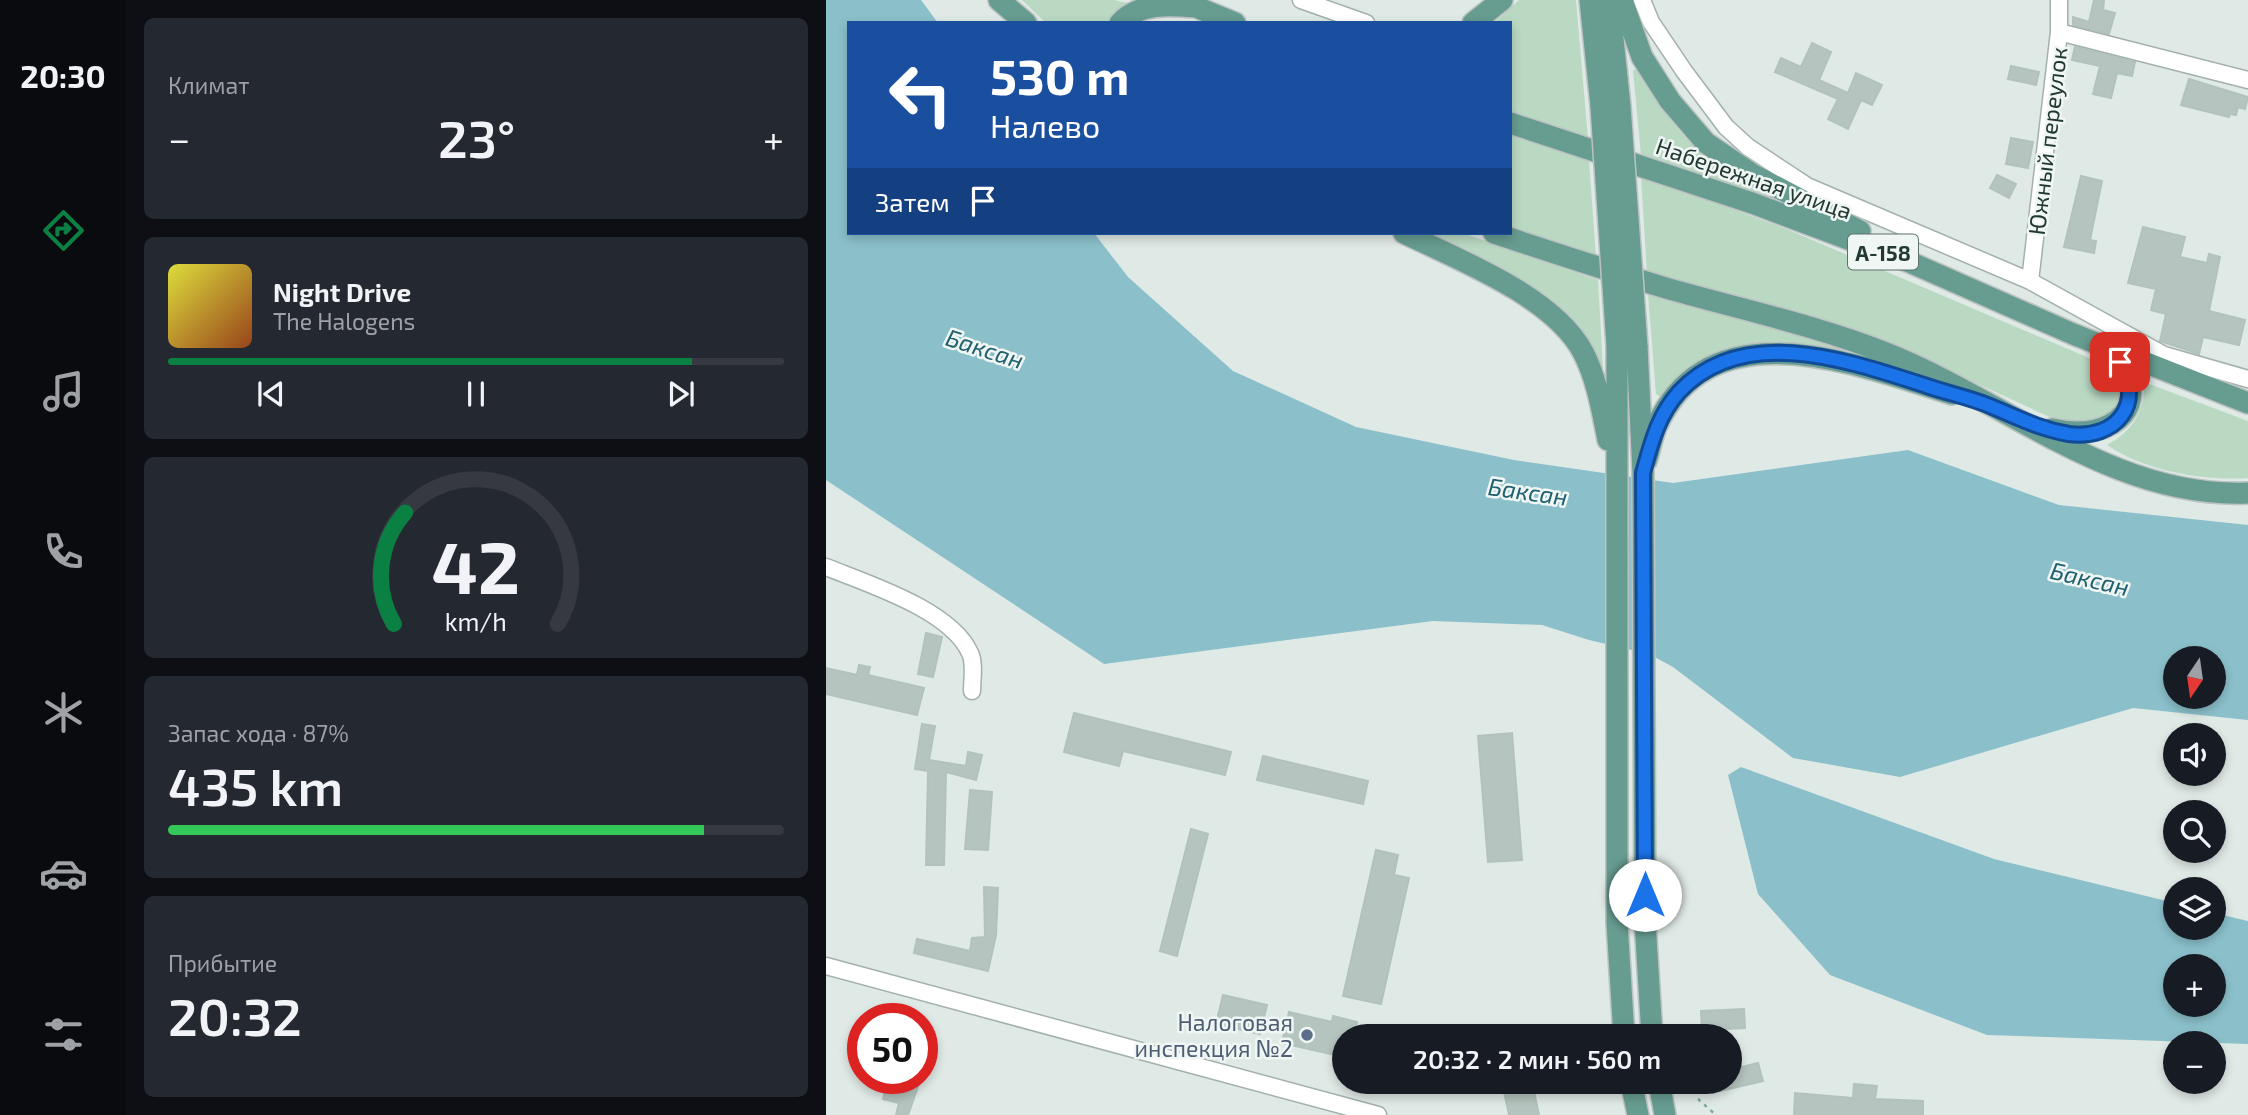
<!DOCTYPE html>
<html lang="ru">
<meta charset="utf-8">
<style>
body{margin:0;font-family:"Exo 2",sans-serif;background:#242831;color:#f1f3f6;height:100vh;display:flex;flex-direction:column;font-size:26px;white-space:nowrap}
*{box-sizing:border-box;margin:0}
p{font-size:23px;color:#9ea1a6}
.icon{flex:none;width:38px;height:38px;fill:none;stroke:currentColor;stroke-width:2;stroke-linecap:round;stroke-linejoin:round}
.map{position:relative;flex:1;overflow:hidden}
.drawer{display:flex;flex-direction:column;gap:18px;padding:18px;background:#0d0f14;width:700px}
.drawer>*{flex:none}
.banner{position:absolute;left:21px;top:21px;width:665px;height:214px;border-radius:0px;box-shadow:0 4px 10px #0003;background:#1a4fa0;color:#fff;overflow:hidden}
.needle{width:46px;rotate:193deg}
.controls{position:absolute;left:1337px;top:646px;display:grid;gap:14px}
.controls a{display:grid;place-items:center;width:63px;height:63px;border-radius:50%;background:#171b24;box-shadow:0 4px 10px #0003;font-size:35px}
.speed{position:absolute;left:21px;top:1003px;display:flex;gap:14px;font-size:35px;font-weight:700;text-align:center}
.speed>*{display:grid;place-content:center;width:91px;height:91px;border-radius:50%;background:#171b24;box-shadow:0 4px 10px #0003;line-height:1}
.speed .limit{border:10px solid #d22;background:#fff;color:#111}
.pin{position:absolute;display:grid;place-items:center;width:60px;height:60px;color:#fff;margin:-30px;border-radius:14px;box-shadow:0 4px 10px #0006}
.me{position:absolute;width:77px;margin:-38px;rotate:0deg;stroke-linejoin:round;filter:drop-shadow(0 0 5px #0008)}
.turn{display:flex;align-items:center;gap:24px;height:147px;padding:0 28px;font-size:32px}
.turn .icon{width:91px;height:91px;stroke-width:2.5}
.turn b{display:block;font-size:49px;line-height:60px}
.then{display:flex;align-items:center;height:66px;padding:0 28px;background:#0003;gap:14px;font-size:26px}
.big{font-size:52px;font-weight:600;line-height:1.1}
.drawer .card{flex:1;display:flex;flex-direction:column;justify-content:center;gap:10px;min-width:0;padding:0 24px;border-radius:10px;background:#242831}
.drawer .dial{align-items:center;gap:0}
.dial svg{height:182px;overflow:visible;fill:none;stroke:#363941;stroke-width:7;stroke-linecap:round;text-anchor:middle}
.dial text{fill:#f1f3f6;stroke:none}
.song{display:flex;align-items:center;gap:21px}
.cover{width:84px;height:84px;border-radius:10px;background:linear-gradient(135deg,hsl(60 70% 55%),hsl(20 70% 35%))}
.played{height:7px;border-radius:4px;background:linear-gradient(90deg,#0b8043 85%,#363941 85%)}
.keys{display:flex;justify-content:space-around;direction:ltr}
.heat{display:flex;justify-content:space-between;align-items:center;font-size:38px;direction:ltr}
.charge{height:10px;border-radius:5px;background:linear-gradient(90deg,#34c759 87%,#363941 0)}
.trip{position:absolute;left:506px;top:1024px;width:410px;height:70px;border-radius:35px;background:#171b24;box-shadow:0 4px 10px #0003;font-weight:600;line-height:70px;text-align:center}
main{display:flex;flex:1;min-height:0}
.tab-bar{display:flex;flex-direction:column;width:126px;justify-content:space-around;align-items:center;background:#090b0e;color:#9ea1a6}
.tab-bar .icon{width:49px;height:49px}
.tab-bar .current{color:#0b8043}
.tab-bar b{font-size:32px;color:#f1f3f6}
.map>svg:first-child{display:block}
.green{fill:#bad9c3}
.water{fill:#8bc0cb;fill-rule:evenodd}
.building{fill:#b5c4be;stroke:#b2c2bc;stroke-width:2}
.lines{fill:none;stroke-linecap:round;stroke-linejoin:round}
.minor-casing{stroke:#a3b0ac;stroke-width:19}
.major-casing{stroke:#bdc3c2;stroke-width:24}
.path{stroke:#82ab9f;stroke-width:2.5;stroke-dasharray:3.5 5;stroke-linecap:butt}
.minor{stroke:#fff;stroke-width:16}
.major{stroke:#679c90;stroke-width:21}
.major-bridge-casing{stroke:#bdc3c2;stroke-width:24;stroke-linecap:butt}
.major-bridge{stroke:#679c90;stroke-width:21}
.route-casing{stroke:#114b97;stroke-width:18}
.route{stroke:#1a73e8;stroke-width:12}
.service-dot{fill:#5c6f8a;stroke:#f0f6f3;stroke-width:2.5}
.labels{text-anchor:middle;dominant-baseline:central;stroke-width:5;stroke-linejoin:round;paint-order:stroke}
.shield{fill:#f0f6f3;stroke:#60716d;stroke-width:2}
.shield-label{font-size:21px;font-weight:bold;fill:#223833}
.street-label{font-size:23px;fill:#223833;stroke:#f0f6f3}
.service-label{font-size:23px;fill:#4e5e75;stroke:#f0f6f3;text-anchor:end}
.water-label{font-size:24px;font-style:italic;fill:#206170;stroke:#f0f6f3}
</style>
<main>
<nav class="tab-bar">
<b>20:30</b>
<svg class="icon current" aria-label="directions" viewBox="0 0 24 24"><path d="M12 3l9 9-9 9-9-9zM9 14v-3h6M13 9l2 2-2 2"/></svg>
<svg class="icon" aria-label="music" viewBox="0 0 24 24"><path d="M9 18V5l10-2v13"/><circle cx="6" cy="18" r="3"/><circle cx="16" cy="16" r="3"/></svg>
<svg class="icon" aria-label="phone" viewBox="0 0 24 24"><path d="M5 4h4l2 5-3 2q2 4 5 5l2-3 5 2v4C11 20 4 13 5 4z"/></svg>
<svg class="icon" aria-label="climate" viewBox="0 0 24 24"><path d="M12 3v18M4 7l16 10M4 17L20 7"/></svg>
<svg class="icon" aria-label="car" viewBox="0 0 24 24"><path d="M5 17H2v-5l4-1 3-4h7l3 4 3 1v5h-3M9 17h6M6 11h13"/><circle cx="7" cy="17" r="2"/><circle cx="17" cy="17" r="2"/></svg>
<svg class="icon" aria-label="filters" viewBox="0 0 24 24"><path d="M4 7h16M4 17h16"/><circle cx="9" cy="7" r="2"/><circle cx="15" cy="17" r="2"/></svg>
</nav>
<section class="drawer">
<div class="card"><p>Климат</p>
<div class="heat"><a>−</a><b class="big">23°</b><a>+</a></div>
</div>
<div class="card">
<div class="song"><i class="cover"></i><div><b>Night Drive</b><p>The Halogens</p></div></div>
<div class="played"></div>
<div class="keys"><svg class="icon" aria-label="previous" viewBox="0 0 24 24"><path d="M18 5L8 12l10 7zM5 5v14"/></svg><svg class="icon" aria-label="pause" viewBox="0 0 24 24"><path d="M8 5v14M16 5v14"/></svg><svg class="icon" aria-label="next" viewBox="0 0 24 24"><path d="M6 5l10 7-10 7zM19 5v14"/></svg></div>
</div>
<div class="card dial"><svg viewBox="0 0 100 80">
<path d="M14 69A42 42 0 1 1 86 69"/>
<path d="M14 69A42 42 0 0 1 19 20" stroke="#0b8043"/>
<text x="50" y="56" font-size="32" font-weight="700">42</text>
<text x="50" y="72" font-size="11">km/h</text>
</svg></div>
<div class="card"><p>Запас хода · 87%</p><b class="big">435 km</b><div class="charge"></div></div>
<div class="card"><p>Прибытие</p><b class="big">20:32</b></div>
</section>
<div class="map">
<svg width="1422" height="1115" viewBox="0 0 1422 1115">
<rect width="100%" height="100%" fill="#dfe9e5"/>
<path class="green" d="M196,0H288L301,3L283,23H220Z
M693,0H750L762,139L684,114V23H668Z
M814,69C829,95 844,124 867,145C902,177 947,195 989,216L815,156L807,70Z
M684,133L763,161L770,257L684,228Z
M815,176L958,228L1282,366L1295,380L1297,399L1275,426L1241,425L1080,351L821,274Z
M589,233H636L772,280L777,370L772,371L763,350Z
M822,294L964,332L1063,364L953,345L839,399L830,394Z
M1318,382L1422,421V478C1377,481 1319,471 1281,445C1307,431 1319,411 1318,382Z"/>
<path class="water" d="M0,0H95L112,23H23V233H268L302,277L407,371L530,427L688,460L847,483L1082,450L1233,505L1422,525V720L1307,708L1074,777L967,758L847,667L823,654L763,640L716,625L607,621L278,664L0,480ZM1349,658H1388V696H1349Z
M915,767L1168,859L1349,903V928H1388V913L1422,921V1044L1161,1035L1004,975L932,894L902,775ZM1349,966H1388V1004H1349Z"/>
<path class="building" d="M1268,0H1278L1277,10L1289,13L1283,34L1247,25V17L1263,22Z
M986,43L1005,52L993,80L1022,93L1030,73L1056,85L1046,105L1035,100L1022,129L1002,119L1012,99L949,72L955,58L975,67Z
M1249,47L1309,62L1306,76L1291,73L1285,98L1267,94L1274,66L1246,60Z
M1185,66L1213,72L1210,85L1182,79Z
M1363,79L1422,97L1419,109L1412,107L1410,115L1404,114L1403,117L1355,105Z
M1185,138L1207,142L1202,168L1180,164Z
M1171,175L1190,184L1183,198L1164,188Z
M1255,176L1276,181L1264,240L1270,241L1268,253L1238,247Z
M1317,227L1359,237L1354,257L1381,263L1383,254L1394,257L1383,311L1419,320L1413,345L1377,337L1373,354L1334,341L1340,314L1325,310L1330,289L1302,283Z
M100,633L116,637L107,677L92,674Z
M33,665L44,667L42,675L98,688L91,715L0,694V668L31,675Z
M248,713L405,752L399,775L297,751L293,766L238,752Z
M96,724L109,726L103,760L140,766L142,752L156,755L150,780L120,772L118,865H100L102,771L89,769Z
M686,733L696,860L662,862L652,736Z
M437,756L542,781L537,804L431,780Z
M144,790L166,792L162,850L139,849Z
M365,829L382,834L351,956L334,951Z
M550,850L572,855L568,875L583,878L555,1004L517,996Z
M158,887L172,888L170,935L162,971L88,953L91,939L144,951L146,938L159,937Z
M397,995L441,1005L434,1034L390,1024Z
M918,1009L919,1028L876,1030L875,1011Z
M463,1012L506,1022L507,1016L531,1022L528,1036H518V1057L456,1043Z
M932,1063L937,1081L886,1093L883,1082H903V1070Z
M63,1078H95L82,1115H70L73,1103L57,1099Z
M676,1082H706L713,1115H683Z
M1028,1084L1051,1086L1049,1099L1097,1101V1115H968L969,1093L1027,1098Z"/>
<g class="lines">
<defs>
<path id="minor" d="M475,0L540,23
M816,0L825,22L858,71L900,127L922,147L981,186L1204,281L1338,355L1422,379
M1233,32L1422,80
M1204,281L1233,32V0
M0,567C42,584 125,610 144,653C149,663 146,680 146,691
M0,966L552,1115"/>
<path id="major" d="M173,0L200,23
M764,0L775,106
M783,0L794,106
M796,0L816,57L844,101L880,143L926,174L1034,231
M358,2L409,23
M294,23C313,2 345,5 371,7
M647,23L676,0
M684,123L926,203L1081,261L1247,334L1422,403
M578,233C633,260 727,296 757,352C771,379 776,410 782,440
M668,233C725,252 783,271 840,288C913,309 989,325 1060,353C1179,400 1287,499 1422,493
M791,346V923L798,1036
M811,346L817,473L819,921L826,1036
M1226,429C1289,444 1335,401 1280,349
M820,461C824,449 826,436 831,425C886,305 1035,366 1126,394
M805,1082L812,1115
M833,1082L839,1115"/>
</defs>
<use href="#minor" class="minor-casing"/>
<use href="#major" class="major-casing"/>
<path class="path" d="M868,1082L873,1100L890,1115"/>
<use href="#minor" class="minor"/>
<use href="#major" class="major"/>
<defs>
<path id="major-bridge" d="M775,106L791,346
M794,106L811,346"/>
</defs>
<use href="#major-bridge" class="major-bridge-casing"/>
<use href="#major-bridge" class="major-bridge"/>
</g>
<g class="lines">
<defs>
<path id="route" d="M819,895L817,473C825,444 832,415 853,392C917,323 1023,361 1098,385C1120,393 1143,397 1164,406C1191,417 1213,429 1243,434C1290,440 1319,404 1294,362"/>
</defs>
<use href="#route" class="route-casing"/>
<use href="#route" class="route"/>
</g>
<circle class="service-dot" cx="481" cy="1035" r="7"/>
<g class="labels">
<rect class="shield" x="1022" y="234.5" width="70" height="35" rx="5"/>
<g class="shield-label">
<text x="1057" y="252">А-158</text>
</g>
<g class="street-label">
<text transform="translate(1221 141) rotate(-83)">Южный переулок</text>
<text transform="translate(928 178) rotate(19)">Набережная улица</text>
</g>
<g class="service-label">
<text x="467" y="1022">Налоговая<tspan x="467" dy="26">инспекция №2</tspan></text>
</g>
<g class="water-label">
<text transform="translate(159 348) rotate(18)">Баксан</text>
<text transform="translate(702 491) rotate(8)">Баксан</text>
<text transform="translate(1264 578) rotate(13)">Баксан</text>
</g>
</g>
</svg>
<div class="controls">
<a><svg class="needle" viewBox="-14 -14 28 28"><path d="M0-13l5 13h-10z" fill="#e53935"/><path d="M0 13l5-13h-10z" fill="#9ea1a6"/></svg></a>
<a><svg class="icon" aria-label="sound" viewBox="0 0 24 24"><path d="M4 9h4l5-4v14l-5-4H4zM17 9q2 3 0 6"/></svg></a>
<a><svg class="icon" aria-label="search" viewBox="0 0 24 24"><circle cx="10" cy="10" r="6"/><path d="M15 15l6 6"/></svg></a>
<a><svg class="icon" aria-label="layers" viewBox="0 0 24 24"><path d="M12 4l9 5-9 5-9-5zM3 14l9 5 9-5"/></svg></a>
<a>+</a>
<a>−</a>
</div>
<div class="speed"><div class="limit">50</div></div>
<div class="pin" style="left:1294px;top:362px;background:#d93025"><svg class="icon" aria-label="arrive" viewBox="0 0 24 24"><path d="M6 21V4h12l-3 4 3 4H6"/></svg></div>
<svg class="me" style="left:819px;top:895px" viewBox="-20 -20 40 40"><circle r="19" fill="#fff"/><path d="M0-13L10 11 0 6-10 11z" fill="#1a73e8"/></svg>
<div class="trip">20:32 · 2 мин · 560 m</div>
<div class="banner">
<div class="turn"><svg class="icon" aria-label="left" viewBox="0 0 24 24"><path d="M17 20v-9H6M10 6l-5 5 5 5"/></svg><div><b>530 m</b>Налево</div></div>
<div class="then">Затем<svg class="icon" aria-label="arrive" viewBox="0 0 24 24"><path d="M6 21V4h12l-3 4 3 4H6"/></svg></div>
</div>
</div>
</main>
